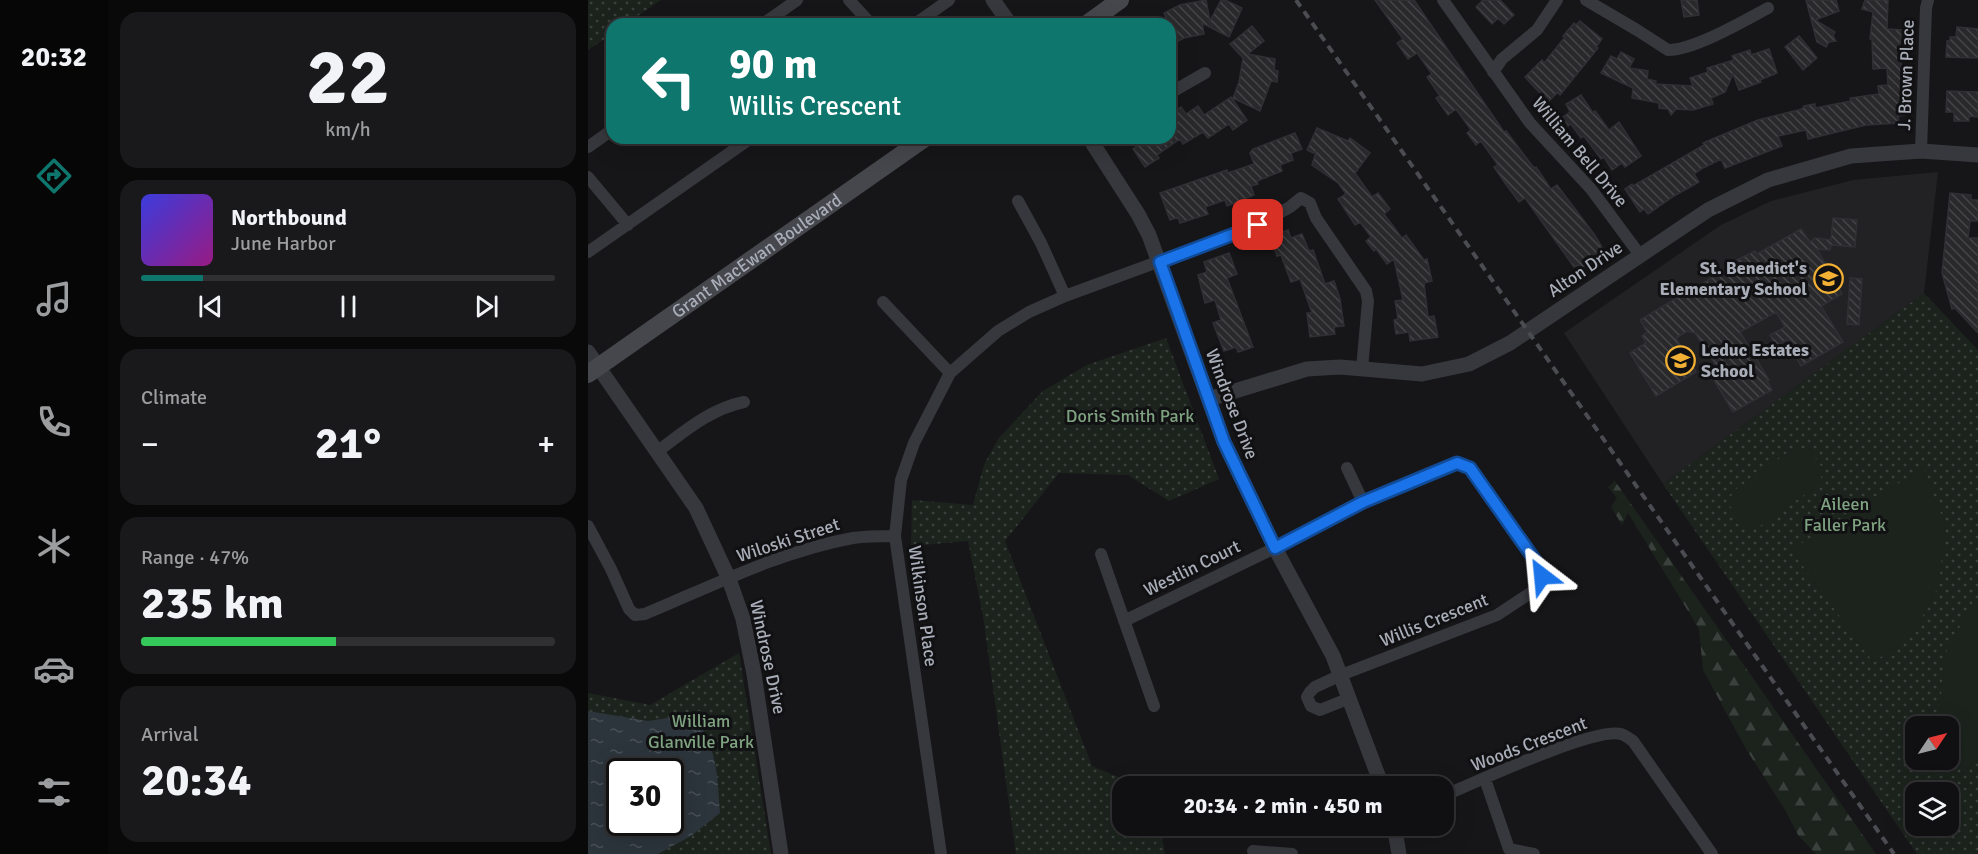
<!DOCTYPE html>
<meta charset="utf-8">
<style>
body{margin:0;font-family:Signika,sans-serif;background:#19191b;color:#f1f3f6;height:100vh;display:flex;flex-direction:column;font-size:22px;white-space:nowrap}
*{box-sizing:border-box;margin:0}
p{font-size:20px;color:#9c9d9f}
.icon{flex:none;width:33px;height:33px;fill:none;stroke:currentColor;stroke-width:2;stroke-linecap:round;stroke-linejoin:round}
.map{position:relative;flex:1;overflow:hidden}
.details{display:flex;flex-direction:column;gap:12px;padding:12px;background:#09090a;width:480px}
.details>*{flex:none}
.hud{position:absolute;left:18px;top:18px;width:570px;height:126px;border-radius:18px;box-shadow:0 6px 24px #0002,0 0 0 2px #303032;background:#0f766e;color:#fff;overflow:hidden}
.needle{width:39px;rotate:55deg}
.buttons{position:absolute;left:1317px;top:716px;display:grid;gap:12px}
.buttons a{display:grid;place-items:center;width:54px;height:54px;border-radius:12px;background:#101012;box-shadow:0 6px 24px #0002,0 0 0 2px #303032;font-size:30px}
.speed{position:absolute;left:18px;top:758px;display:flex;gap:12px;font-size:30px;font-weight:700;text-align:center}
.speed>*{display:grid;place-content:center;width:78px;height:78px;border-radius:50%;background:#101012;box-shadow:0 6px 24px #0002,0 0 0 2px #303032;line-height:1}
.speed .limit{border:3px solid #111;border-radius:9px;background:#fff;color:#111}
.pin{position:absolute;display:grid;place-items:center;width:51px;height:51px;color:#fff;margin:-26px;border-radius:12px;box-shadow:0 3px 9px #0006}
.me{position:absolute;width:66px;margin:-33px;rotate:331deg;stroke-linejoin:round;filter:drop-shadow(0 0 4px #0008)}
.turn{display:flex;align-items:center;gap:21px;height:126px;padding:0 24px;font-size:27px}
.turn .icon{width:78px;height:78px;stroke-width:2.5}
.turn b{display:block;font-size:42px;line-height:51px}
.big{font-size:45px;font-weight:700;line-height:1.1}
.details .card{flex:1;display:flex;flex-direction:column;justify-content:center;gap:9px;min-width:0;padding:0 21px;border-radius:18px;background:#19191b}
.details .dial{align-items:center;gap:0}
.dial b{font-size:78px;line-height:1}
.song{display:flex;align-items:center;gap:18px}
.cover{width:72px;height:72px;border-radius:9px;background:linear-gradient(135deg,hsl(240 70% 55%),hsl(310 70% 35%))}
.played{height:6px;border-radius:3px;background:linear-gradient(90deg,#0f766e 15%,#303032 15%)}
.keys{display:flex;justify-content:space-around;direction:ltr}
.heat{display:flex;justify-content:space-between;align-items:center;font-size:33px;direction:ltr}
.charge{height:9px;border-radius:4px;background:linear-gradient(90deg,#34c759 47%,#303032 0)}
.trip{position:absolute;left:524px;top:776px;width:342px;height:60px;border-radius:18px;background:#101012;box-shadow:0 6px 24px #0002,0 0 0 2px #303032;font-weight:700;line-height:60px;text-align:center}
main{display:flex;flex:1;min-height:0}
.dock{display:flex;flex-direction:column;width:108px;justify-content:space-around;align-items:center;background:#060607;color:#9c9d9f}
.dock .icon{width:42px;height:42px}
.dock .active{color:#0f766e}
.dock b{font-size:27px;color:#f1f3f6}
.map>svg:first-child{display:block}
.built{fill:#222225}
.forest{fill:url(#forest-firs)}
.park{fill:url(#park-dots);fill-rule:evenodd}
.pitch{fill:#1c231d}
.water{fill:url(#water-ripples);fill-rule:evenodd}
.building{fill:url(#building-back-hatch);stroke:#303034;stroke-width:1.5}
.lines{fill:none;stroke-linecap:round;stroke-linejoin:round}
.minor{stroke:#37383d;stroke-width:12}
.tertiary{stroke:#37383d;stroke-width:15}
.secondary{stroke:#45474d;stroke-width:18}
.rail{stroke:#4a4c52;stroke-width:4;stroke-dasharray:8 6;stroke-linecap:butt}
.route-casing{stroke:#114b97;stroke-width:15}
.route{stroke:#1a73e8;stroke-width:10}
.labels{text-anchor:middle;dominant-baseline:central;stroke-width:6;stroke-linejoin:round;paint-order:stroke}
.street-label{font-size:18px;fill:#a8adb8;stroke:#111113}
.poi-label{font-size:18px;font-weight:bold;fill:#a8adb8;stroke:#111113;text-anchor:end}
.park-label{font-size:18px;fill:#7fa381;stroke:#111113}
</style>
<main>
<nav class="dock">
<b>20:32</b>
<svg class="icon active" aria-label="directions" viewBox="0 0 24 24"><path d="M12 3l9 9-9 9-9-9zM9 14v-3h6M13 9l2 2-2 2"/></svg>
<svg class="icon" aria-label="music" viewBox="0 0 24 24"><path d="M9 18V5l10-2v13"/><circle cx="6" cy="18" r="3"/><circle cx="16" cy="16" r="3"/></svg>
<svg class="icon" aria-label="phone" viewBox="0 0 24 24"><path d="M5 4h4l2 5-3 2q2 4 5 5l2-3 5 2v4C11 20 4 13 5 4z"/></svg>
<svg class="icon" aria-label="climate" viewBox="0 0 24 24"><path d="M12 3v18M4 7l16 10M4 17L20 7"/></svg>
<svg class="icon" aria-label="car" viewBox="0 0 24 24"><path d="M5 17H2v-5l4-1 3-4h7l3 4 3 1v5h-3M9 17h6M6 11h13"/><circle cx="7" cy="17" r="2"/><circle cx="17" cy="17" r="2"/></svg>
<svg class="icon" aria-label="filters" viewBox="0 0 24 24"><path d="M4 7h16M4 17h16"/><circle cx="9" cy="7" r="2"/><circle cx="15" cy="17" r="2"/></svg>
</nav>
<section class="details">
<div class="card dial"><b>22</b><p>km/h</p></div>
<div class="card">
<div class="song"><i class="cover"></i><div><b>Northbound</b><p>June Harbor</p></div></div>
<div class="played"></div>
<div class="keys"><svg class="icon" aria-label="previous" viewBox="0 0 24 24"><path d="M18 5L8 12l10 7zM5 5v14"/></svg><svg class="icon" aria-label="pause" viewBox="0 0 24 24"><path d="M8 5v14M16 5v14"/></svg><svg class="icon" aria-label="next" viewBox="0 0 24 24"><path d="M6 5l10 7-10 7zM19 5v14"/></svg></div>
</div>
<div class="card"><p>Climate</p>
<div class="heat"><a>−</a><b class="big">21°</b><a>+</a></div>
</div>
<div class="card"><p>Range · 47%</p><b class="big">235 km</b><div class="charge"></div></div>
<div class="card"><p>Arrival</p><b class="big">20:34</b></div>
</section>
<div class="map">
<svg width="1390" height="854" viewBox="0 0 1390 854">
<defs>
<pattern id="forest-firs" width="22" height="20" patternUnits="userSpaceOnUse" patternTransform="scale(1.5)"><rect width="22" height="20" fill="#1c231d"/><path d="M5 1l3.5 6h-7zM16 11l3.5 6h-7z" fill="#3a403c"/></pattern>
<pattern id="park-dots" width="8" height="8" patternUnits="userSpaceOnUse" patternTransform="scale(1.5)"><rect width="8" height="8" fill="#1c231d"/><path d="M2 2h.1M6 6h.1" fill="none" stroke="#3a403c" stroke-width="1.8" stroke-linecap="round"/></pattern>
<pattern id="water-ripples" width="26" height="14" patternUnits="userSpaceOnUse" patternTransform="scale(1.5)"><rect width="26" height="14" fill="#2c353c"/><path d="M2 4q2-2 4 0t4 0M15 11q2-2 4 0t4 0" fill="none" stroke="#485056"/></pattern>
<pattern id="building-back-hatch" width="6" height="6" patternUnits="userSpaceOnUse" patternTransform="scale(1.5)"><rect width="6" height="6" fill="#29292c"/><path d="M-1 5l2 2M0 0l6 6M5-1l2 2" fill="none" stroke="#454548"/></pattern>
</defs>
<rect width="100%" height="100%" fill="#161618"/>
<path class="built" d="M1350,172L1336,293L1075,484L976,333L1133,225L1183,201L1265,180Z"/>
<path class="forest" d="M1027,481L1288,854H1228L1210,835L1196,808L1158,749L1115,670L1111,629L1040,513L1034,525L1023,507L1029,498L1020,487Z"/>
<path class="park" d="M0,0H73L38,24H24V34L0,50Z
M1336,293L1390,350V854H1329L1075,484ZM1328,726H1360V759H1328ZM1328,792H1360V825H1328Z
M578,338L631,479L581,501L540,475L471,473L417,541L504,766L551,786H534V825H572L577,854H428L395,616L380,541L323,546L324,500L385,505L396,465L410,439L455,391L499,365Z
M151,653L183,854H0V693L62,705ZM32,771H82V822H32Z"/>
<path class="pitch" d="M1206,448H1220L1236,470L1230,485L1172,526L1158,527L1142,506L1144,492Z
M1335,468L1357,524L1351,585L1324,637L1285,662L1203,550Z
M1390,599V761L1373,772L1361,739L1360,726H1355L1351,715L1357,654L1385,602Z"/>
<path class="water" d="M0,711L60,721L92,716L107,717C130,750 129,775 132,813L103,836L70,854H0ZM32,771H82V822H32Z"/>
<path class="building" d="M618,0L622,21L633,0H637L654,8L641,37L614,23L616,34L596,38L590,41L585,35L582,37V24H567L578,17L576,13L592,5Z
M787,0H826L916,132L918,131L946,168L948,167L963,189L969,185L1006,234L1015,249L1008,253L1010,257L993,269L990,265L986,267L937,198L931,202L917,183L906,167L910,165L893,141L888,145L879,133L883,130L868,109L860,115L848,98L852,96L839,77L844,74L829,53L820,59L809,43L815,39Z
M895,0H912L926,15L916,24L910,18L904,24L888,7Z
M1093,0H1109L1111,15L1096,17Z
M1218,0H1248L1251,11L1227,20L1247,32L1245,36L1248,41L1241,42L1238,47L1229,42Z
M1277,0H1300L1299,29L1314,30L1312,43L1314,84H1315L1318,115L1310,116L1311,123L1278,125L1220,139L1218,130L1190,136L1194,146L1137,168L1133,159L1115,168L1106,174L1111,182L1086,196L1060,214L1056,209L1052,212L1037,189L1044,184L1045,186L1116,145L1115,143L1170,120L1214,109L1216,106L1227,104V108L1263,101L1262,98L1291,94L1290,86L1300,85L1299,68L1285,69L1284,39H1282L1285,12L1274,9Z
M992,21L1014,39L1008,47L1010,48L972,95L970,92L960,102L937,77L954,60L956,63L977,37L975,36L986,23L988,25Z
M664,26L676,41L660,54L687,59L686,70L690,71L689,82L683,81L672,111L645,98L651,82L655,58L642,44Z
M1369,27L1390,29V58L1358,57L1359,41H1362V37H1368Z
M1211,36L1229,58L1215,70L1197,47Z
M1181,49L1189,73L1172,80L1173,82L1151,90L1145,74L1137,92L1123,98L1125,104L1105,110L1088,109L1083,115L1080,109L1071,108V103L1044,98L1045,88L1013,73L1023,56L1029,59L1033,52L1046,59L1041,68L1060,71L1059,79L1068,81L1067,84L1105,86L1102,78L1120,72L1119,68L1146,60L1144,56L1162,50L1163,55Z
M1359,91L1390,92V117L1381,116V121H1366V112H1358Z
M993,95L1005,113L1007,111L1021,130L1031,122L1053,156L1037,167L1034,163L1024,170L1016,157L1013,159L996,136L993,138L983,124L980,126L975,117L982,112L978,104Z
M643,97L659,120L645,130L641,124L620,138L615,132L595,144L592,139L569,155L571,158L557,167L545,149L549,146L543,138H582V114L593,107L598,114L610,106L616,115Z
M729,128L760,141L762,138L782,153L767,173L784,197L790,193L802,209L796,214L814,238L818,235L836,260L839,259L844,281L836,283L840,317L846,316L850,337L822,341L821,332L808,334L806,320L810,319L807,301L815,300L806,259L799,264L788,249L786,251L778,241L783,237L772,222L767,225L750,199L758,194L750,183L724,165L728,152L725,153L719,150Z
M707,133L714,149L703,153L705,160L692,165L694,171L669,181L670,184L663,186L666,195L639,206L637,200L617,207L620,214L592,223L590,217L582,220L572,193L639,170L640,173L666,164L662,153L665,149Z
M1362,193L1383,195V200H1390V221H1382L1380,238H1390V333L1367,308L1364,309L1354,273Z
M1245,218L1269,220L1267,247L1243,245L1242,250L1229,249L1254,294L1233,306L1255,342L1213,366L1198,340L1188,346L1182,335L1197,327L1188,312L1152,332L1181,380L1179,381L1184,390L1145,412L1126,380L1134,375L1107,333L1099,331L1088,338L1108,372L1068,396L1042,353L1058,343L1054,336L1059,332L1052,320L1097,293L1099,288L1103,285L1109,287L1139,268L1147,261L1167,251L1169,254L1213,229L1222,242L1227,238L1243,240Z
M700,230L703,238L714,234L721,251L725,250L737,284L746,281L752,299L756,326L746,327L747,334L722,337L719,313H724L712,279L703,282L693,255L689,256L685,245L688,244L685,236Z
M641,253L649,274L639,278L665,347L650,352L648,347L636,351L625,323L633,320L627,300L617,303L610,275L619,272L616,262Z
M1262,278L1274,279L1271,325L1259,324Z"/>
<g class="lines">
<path class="minor" d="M261,0L283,24
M855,0L942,123L1003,189L1052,255
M998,0L1049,30L1080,50C1106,50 1156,21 1180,8
M175,24L209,0
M327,24L361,0
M905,72L914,59L949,30L969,0
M582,93L617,73
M0,147L24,130
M1333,151L1338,8L1340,0
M0,177L40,225
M430,201L453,243L477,296
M0,252L163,138
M295,302L362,373
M70,451C97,431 122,409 156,402
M759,468L775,502
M0,526L23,569L41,609L47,615L57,614C124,586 193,551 265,538C279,536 293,536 307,536
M513,554L566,706
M536,621L687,548L775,502L863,465C870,463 875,464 882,468L949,563L954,576L953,583L944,592L909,615L753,675L727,687L722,692L719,697L723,706L732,710L762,698
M897,779L921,849
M855,796C886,783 1006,727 1033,734C1037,735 1042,739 1045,741L1124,854
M921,849L946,854
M665,851L704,854
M353,854L307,536L313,480L326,443L362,373L410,331L441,312L477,296L670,225L702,207L713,198L722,203L728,218L778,291L780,301L774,369"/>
<path class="tertiary" d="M405,0L422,24
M503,138L505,144L550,214L561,235L636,442L687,548L745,656L794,786
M0,352L108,508L141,579L155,619L166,674L193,854
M621,399L719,369L752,367L834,374L881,364L922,343L1120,210L1180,180L1263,156L1333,151L1390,155
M806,825L811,854"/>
<g class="secondary">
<path d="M499,24L532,0"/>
<path id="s1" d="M0,374L337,138"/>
</g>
<path class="rail" d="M708,0L1306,854"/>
</g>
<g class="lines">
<defs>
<path id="route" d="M670,225L572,262L636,442L687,548L775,502L869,463L882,468L949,563L954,576"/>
</defs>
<use href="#route" class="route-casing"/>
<use href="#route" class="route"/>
</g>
<defs>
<symbol id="school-ring" viewBox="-11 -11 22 22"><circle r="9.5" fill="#111113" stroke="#f2b134" stroke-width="1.5"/><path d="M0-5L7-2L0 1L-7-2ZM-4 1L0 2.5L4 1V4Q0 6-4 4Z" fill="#f2b134"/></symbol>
</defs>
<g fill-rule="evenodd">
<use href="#school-ring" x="1224" y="262" width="33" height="33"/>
<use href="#school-ring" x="1076" y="344" width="33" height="33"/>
</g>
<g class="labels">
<g class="street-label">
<text transform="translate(1318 75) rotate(-88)">J. Brown Place</text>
<text transform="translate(992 152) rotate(50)">William Bell Drive</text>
<text stroke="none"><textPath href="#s1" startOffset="206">Grant MacEwan Boulevard</textPath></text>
<text transform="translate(997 269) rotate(-34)">Alton Drive</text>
<text transform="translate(644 404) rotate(69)">Windrose Drive</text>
<text transform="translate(200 540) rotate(-18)">Wiloski Street</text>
<text transform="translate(604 568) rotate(-26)">Westlin Court</text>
<text transform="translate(335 606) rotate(82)">Wilkinson Place</text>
<text transform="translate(846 620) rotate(-22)">Willis Crescent</text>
<text transform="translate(180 657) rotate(78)">Windrose Drive</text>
<text transform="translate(941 744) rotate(-21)">Woods Crescent</text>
</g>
<g class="poi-label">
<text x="1219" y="268">St. Benedict's<tspan x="1219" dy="21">Elementary School</tspan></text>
<text x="1113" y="350" text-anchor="start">Leduc Estates<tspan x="1113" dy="21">School</tspan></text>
</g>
<g class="park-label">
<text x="542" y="416">Doris Smith Park</text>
<text x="1257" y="504">Aileen<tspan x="1257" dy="21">Faller Park</tspan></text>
<text x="113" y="721">William<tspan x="113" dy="21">Glanville Park</tspan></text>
</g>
</g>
</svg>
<div class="buttons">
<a><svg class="needle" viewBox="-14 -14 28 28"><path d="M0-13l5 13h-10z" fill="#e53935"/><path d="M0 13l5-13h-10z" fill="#9c9d9f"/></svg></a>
<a><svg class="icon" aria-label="layers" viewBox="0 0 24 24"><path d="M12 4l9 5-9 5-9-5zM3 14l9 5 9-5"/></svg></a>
</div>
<div class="speed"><div class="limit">30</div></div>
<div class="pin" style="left:670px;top:225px;background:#d93025"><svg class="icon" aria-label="arrive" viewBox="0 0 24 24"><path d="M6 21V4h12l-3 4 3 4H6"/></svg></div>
<svg class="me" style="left:954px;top:576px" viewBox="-20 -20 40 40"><path d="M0-17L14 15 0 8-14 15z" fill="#1a73e8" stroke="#fff" stroke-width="4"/></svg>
<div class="trip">20:34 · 2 min · 450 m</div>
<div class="hud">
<div class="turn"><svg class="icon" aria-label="left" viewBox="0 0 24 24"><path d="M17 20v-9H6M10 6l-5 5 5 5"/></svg><div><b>90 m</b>Willis Crescent</div></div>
</div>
</div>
</main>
